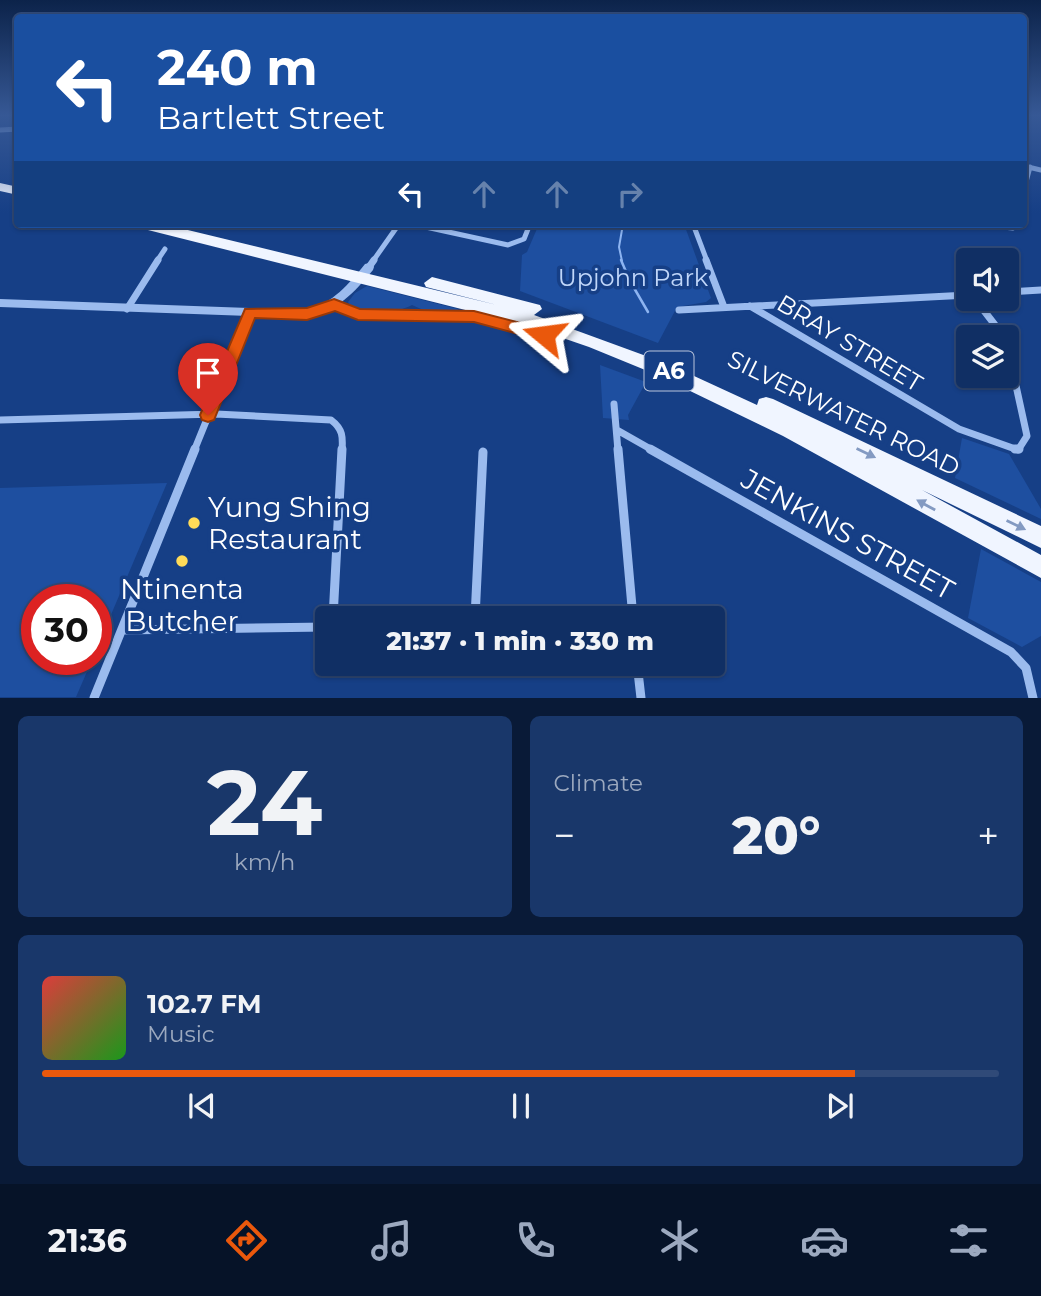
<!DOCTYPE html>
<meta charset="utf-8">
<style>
body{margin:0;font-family:Montserrat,sans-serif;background:#19376a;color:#f1f3f6;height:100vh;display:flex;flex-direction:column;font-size:26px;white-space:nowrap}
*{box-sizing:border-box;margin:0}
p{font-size:23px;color:#9ca9bf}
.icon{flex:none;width:38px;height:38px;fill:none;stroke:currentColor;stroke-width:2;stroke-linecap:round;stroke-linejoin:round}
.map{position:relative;height:698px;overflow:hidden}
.panel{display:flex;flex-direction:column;gap:18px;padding:18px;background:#091a37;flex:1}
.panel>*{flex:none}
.banner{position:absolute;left:14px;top:14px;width:1013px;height:214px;border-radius:7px;box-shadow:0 2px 5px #0004,0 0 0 2px #304a78;background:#1a4fa0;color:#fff;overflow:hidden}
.fabs{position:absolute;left:956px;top:248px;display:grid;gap:14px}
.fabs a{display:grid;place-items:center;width:63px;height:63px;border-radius:7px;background:#102f64;box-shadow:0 2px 5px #0004,0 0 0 2px #304a78;font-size:35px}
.speed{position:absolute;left:21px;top:584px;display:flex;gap:14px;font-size:35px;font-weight:700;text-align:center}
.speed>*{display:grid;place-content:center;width:91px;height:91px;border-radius:50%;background:#102f64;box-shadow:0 2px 5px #0004,0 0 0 2px #304a78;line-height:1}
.speed .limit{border:10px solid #d22;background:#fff;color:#111}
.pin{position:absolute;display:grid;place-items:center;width:60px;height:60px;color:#fff;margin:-72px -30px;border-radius:50% 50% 50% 0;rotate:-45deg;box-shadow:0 0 7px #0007}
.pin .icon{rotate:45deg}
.me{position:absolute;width:77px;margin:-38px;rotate:286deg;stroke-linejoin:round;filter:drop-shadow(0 0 5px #0008)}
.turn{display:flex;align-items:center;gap:24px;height:147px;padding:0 28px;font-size:32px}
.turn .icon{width:91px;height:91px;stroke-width:2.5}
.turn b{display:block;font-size:49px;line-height:60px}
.lanes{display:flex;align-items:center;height:66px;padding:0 28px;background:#0003;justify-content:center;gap:35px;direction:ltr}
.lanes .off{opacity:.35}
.big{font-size:52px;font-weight:800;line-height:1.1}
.panel .card{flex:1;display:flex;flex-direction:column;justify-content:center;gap:10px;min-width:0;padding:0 24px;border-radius:10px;background:#19376a}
.panel .dial{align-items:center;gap:0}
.dial b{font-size:91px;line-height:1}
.song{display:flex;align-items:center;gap:21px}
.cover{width:84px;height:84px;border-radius:10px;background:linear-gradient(135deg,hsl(0 70% 55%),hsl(120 70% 35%))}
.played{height:7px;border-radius:4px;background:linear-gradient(90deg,#ea580c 85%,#304a78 85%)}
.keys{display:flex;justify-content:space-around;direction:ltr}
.heat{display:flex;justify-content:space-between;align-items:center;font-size:38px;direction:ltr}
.panel .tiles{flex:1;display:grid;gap:18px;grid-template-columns:1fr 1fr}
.card:last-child{grid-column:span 2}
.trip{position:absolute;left:315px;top:606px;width:410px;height:70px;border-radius:7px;background:#102f64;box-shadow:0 2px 5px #0004,0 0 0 2px #304a78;font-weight:800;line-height:70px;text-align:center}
.menu{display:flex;height:112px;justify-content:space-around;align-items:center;background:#061328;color:#9ca9bf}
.menu .icon{width:49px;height:49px}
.menu .on{color:#ea580c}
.menu b{font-size:32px;color:#f1f3f6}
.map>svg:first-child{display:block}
.green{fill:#1e4fa0}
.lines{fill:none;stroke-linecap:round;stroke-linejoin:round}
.stream-far1{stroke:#8db4f1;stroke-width:2}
.stream{stroke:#8db4f1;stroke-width:2.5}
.minor-far2{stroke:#9bbbee;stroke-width:5}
.minor-far1{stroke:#9bbbee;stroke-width:7}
.minor{stroke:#9bbbee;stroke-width:9}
.tertiary{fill:#9bbbee;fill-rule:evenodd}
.trunk{fill:#f0f5ff;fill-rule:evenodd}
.oneway{fill:#839ac2}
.route{fill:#ea580c;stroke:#983908;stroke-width:2}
.poi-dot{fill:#ffdb58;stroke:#163f86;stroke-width:2.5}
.labels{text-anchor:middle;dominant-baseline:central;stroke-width:7;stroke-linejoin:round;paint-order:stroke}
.shield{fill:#163f86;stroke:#b9c5db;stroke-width:2}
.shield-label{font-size:23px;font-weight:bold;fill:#fff}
.park-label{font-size:24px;fill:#c1d7fa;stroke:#163f86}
.street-label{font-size:24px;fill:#fff;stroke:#163f86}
.near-poi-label{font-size:28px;fill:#fff;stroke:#163f86;text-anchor:start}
.near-street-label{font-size:28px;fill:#fff;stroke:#163f86}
</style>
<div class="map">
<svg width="1041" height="698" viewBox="0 0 1041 698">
<rect width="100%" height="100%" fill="#163f86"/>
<path class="green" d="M539,224H684L711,298L706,302L677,307L658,343L520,291L522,255L527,252Z
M367,286L458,309L457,312H428L412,305C393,315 370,313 350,306L348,302L355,293Z
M600,365L646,382L628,415L629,420L603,418Z
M962,438L1009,454L1041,509V519L955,478Z
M167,483L96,650V600H37V660H92L76,697H0V488Z
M981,549L1041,582V636L1022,647L968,618Z"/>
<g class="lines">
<path class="stream-far1" d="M622,261L619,247L623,224"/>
<path class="stream" d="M621,260L630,281L648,312"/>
<path class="minor-far2" d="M0,130L18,129
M1024,166L1041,170
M1024,189L1030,167
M412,224L508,245L524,239L530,224
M693,224L707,261
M970,224L1013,228L1014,224
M694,227L756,224
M157,261L165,249
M373,261L399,224"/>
<path class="minor-far1" d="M706,260L724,307
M369,267L374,260
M1006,292L1041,290
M975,299L1005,338
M334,304L358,315L474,317L544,335
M750,306L959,429L1018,450L1027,436L1006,340
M127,309L158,260
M679,310L968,295
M614,404L618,451
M0,420L216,414L331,420C343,429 343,437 342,451
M617,430L654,451
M194,451L250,313"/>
<path class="minor" d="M618,449L633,618
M650,449L1011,652L1026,668L1033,698
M1015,449H1019
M333,618L342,449
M475,618L483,452
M122,630L327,627
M637,663L641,698
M94,698L195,449"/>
<path class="tertiary" d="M369,263L373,264L374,267L373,270C354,293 337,311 307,318L0,307V299L307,310C333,303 349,284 365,264Z"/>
<path class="trunk" d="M0,183L18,187V195L0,191Z
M137,224H163L497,305L426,287L424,283L432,277L540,305L542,309L534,315L668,364L757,405L759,399L766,397L773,399L1041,526V548L922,490L1041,555V578L783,436L655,374L589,347L525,325L144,229Z"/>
</g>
<defs><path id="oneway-solid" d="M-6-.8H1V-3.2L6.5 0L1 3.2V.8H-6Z" transform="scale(1.75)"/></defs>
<g class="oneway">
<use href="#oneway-solid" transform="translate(866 453) rotate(26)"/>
<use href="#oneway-solid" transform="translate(926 505) rotate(-151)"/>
<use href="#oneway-solid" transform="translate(1016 525) rotate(26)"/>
</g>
<linearGradient id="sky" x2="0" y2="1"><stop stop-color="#0c234a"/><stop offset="0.54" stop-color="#365895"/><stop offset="1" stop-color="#365895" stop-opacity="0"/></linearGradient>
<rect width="1041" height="213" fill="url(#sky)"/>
<path class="route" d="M334,299L360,309L474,311L544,329L552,335L544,341L474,322L358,320L335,311L307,320L255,318L214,420L208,422L202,420L200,415L245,309L307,308Z"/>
<g class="poi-dot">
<circle cx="194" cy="523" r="7"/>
<circle cx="182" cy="561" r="7"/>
</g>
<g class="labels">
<rect class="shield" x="644.5" y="351.5" width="49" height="39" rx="5"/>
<g class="shield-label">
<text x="669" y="371">A6</text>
</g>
<g class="park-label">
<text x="633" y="277">Upjohn Park</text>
</g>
<g class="street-label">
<text transform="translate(850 343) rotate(31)">BRAY STREET</text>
<text transform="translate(844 413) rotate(26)">SILVERWATER ROAD</text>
</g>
<g class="near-poi-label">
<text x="208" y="507">Yung Shing<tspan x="208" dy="32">Restaurant</tspan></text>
<text x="182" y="589" text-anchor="middle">Ntinenta<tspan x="182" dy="32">Butcher</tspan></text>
</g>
<g class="near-street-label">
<text transform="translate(848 534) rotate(29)">JENKINS STREET</text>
</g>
</g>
</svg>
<div class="fabs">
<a><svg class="icon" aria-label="sound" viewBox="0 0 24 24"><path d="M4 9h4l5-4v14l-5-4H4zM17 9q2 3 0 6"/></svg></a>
<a><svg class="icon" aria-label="layers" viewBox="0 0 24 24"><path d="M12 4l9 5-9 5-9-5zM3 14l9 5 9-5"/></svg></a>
</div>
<div class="speed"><div class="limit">30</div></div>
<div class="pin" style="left:208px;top:415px;background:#d93025"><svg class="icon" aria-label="arrive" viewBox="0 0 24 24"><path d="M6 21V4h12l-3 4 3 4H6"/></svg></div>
<svg class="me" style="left:544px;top:335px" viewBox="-20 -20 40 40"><path d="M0-17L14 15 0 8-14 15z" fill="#ea580c" stroke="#fff" stroke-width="4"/></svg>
<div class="trip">21:37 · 1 min · 330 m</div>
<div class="banner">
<div class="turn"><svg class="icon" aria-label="left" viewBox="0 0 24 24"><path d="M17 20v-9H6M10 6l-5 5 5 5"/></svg><div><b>240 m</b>Bartlett Street</div></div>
<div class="lanes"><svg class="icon" aria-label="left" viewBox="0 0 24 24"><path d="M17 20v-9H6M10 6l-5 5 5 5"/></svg><svg class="icon off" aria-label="ahead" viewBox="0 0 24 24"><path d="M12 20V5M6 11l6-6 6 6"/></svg><svg class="icon off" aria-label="ahead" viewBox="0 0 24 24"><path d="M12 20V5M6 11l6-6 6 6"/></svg><svg class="icon off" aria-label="right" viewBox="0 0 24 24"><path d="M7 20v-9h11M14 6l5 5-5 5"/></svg></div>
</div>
</div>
<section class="panel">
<div class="tiles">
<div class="card dial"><b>24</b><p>km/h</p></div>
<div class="card"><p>Climate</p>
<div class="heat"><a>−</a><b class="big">20°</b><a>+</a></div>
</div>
<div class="card">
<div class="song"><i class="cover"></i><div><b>102.7 FM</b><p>Music</p></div></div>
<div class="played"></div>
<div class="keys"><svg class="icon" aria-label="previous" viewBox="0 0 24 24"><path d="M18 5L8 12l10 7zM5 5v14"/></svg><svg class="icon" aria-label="pause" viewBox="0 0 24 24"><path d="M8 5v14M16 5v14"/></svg><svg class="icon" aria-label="next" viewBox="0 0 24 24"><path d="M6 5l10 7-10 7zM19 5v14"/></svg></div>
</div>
</div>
</section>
<nav class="menu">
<b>21:36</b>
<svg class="icon on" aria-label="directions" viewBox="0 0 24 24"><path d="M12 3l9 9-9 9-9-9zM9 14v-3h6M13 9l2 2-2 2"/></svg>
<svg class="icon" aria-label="music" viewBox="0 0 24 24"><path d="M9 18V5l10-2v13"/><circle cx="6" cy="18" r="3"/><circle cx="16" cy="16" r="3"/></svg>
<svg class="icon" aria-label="phone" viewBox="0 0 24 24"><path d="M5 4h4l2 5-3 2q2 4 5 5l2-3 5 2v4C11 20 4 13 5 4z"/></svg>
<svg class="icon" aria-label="climate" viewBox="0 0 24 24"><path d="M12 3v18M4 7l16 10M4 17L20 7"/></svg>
<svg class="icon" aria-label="car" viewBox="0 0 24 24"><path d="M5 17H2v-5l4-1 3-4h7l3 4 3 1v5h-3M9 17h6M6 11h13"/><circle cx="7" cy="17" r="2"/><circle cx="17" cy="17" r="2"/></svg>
<svg class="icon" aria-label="filters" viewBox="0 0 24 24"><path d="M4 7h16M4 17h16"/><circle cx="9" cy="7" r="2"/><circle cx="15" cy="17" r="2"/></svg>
</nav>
